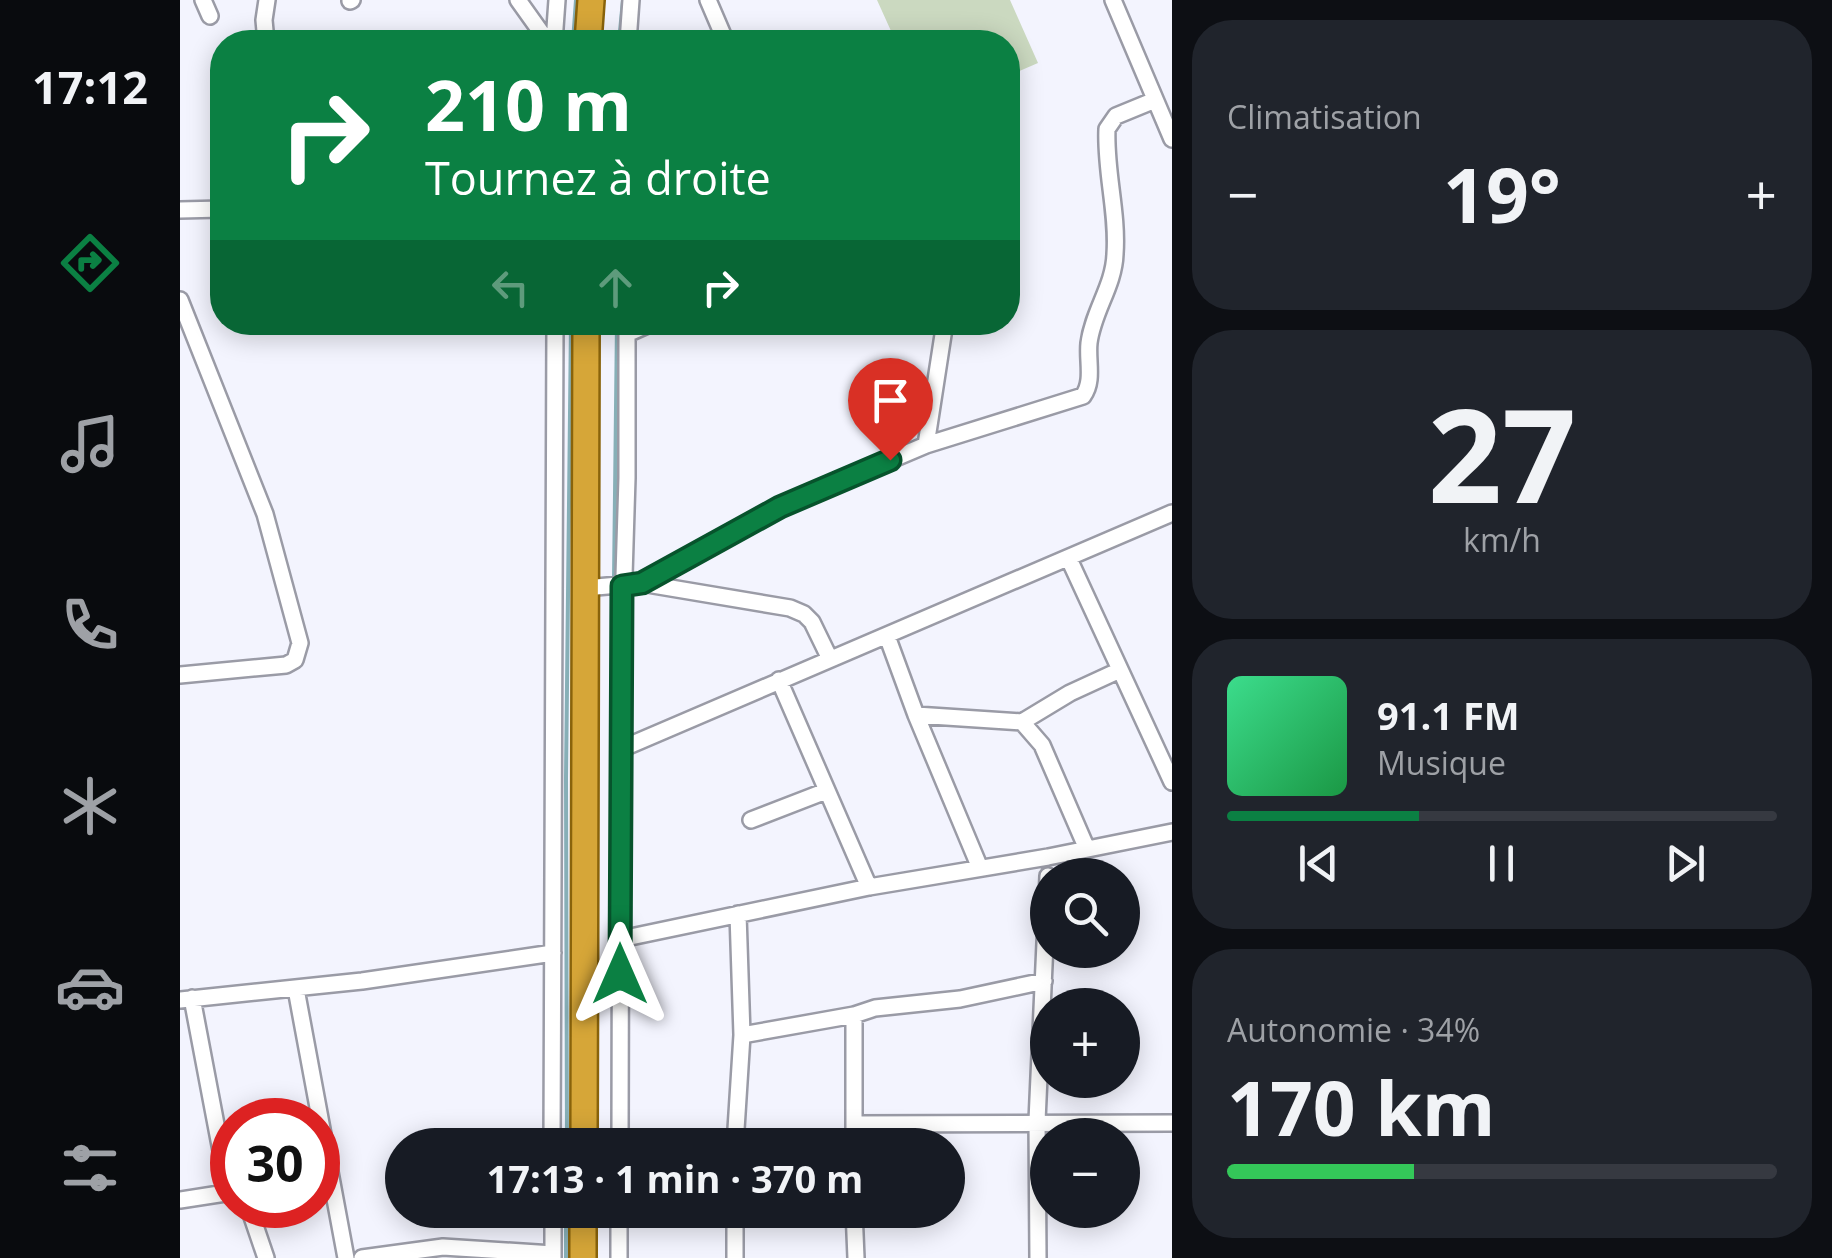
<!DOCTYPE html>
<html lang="fr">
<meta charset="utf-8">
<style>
body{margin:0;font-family:"Open Sans",sans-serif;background:#20242c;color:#f1f3f6;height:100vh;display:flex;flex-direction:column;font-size:38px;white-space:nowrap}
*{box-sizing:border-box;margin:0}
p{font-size:32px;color:#9ea1a6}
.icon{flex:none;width:55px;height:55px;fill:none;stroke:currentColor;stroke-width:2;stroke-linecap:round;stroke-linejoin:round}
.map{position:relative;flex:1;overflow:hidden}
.drawer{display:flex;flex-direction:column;gap:20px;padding:20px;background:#0d0f14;width:660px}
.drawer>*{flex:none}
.top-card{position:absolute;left:30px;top:30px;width:810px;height:305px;border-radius:40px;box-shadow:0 5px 25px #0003;background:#0b8043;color:#fff;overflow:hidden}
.controls{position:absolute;left:850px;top:858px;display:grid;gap:20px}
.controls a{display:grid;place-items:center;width:110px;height:110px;border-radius:50%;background:#171b24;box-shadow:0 5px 25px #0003;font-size:50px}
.speed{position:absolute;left:30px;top:1098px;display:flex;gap:20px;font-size:50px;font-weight:700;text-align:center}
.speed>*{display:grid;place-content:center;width:130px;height:130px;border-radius:50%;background:#171b24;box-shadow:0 5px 25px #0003;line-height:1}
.speed .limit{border:15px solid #d22;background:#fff;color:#111}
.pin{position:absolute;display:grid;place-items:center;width:85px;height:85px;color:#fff;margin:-102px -42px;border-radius:50% 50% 50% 0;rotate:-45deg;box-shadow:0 0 10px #0007}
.pin .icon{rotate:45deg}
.me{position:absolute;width:110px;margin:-55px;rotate:0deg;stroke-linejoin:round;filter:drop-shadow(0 0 8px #0008)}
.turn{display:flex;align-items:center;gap:35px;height:210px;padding:0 50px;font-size:45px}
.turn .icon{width:130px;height:130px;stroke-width:2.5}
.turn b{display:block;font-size:70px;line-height:85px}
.lanes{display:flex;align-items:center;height:95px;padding:0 50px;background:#0003;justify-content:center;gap:50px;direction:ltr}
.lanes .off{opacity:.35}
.big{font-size:75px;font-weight:700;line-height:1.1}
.drawer .tile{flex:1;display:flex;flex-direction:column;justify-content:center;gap:15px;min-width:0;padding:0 35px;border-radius:40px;background:#20242c}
.drawer .dial{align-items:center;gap:0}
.dial b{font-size:130px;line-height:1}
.song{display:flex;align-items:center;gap:30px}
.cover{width:120px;height:120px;border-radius:15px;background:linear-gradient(135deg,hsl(150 70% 55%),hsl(140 70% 35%))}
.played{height:10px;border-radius:5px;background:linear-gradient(90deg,#0b8043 35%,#363941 35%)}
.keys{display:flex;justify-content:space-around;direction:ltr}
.heat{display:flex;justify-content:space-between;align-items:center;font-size:55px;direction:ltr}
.charge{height:15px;border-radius:8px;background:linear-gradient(90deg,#34c759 34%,#363941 0)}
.trip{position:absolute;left:205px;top:1128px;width:580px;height:100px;border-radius:50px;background:#171b24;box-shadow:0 5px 25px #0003;font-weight:700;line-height:100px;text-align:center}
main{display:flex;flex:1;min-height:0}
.tabs{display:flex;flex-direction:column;width:180px;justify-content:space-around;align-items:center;background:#090b0e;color:#9ea1a6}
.tabs .icon{width:70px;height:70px}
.tabs .on{color:#0b8043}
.tabs b{font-size:45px;color:#f1f3f6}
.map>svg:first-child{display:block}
.green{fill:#cbd9c0}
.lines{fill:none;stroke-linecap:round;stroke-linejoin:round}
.stream{stroke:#87afb7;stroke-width:4}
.minor-casing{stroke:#9a9ba6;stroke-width:20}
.trunk-casing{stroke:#89630b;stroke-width:30}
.minor{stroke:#fff;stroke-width:15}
.trunk{stroke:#d6a638;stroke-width:25}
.route-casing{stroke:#07532c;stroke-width:25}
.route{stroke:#0b8043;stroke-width:18}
</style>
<main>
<nav class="tabs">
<b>17:12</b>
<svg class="icon on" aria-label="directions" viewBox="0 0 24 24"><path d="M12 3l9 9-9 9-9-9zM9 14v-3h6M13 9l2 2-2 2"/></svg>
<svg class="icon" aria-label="music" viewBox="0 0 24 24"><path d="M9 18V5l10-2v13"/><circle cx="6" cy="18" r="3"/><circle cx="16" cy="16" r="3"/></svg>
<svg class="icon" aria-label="phone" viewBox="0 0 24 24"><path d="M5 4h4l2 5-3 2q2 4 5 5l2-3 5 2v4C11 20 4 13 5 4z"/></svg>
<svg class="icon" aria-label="climate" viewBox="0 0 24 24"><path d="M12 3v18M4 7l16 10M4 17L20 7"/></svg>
<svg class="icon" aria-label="car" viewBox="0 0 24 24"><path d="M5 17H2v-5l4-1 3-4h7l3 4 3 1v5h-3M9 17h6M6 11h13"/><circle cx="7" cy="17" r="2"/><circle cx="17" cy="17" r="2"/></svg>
<svg class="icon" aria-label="filters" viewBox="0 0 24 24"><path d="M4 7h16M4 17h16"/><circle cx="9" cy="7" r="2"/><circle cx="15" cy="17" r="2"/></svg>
</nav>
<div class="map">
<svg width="992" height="1258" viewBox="0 0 992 1258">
<rect width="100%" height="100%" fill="#f3f4fe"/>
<path class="green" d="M697,0H830L858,63L828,76V42H716Z"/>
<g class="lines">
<path class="stream" d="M393,42L396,0
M439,42L443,0
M434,580L437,322
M433,865L434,590
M387,1145L386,778L391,322
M386,1258V1210"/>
<defs>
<path id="minor" d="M23,0L30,16
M338,0L368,42
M528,0L546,42
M933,0L992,139
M170,1L172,0
M86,42L84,20L87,0
M374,42L377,0
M448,42L451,0
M0,210L42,209
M0,300L85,514L120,643L115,660L106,665L0,675
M447,334L474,322
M746,445L765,322
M889,559L992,782
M461,583L610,608L624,614L632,622L649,657
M405,588L461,583L600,507L746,445L903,396C914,381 907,361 909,343C913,311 934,286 935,254C938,212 925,171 927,129L936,116L975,100
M707,636L736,715L842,722L862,745L907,849
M599,680L689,887
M736,715L800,868
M842,722L890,693L940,670
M441,749L992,513
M571,820L646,791
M441,939L689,887L868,857L992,832
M116,989L166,1258
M12,998L49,1193
M0,1000L182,981L373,953
M562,1035L674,1015L695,1008L780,999L864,981
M675,1124L992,1123
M372,1145L375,322
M440,1145L441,674L447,478V322
M555,1145L562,1035L558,914
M674,1145V1015
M0,1200L52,1192
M68,1205L86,1258
M439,1210V1258
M674,1210L676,1258
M182,1258L263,1247L373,1254
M373,1258V1210
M555,1258V1210
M858,1258L857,1121L868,876"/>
<path id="trunk" d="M408,42L411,0
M404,1145L406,322
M403,1258V1210"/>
</defs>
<use href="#minor" class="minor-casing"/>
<use href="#trunk" class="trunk-casing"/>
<use href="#minor" class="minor"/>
<use href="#trunk" class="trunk"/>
</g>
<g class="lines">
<defs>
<path id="route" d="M440,974L442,586L462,583L600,507L710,460"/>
</defs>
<use href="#route" class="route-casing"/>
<use href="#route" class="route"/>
</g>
</svg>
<div class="controls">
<a><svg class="icon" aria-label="search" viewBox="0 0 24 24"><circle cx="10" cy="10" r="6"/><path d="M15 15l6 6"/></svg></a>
<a>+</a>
<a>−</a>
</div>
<div class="speed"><div class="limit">30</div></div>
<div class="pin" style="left:710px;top:460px;background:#d93025"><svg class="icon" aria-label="arrive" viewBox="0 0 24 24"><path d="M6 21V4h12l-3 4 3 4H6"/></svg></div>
<svg class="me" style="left:440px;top:974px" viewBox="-20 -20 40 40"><path d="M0-17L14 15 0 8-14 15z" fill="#0b8043" stroke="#fff" stroke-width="4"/></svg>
<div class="trip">17:13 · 1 min · 370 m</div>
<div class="top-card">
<div class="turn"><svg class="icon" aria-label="right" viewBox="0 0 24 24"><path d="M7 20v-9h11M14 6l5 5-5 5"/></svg><div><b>210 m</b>Tournez à droite</div></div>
<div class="lanes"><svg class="icon off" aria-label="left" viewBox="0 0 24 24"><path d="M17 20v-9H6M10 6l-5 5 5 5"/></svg><svg class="icon off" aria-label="ahead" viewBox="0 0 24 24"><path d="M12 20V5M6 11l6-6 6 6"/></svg><svg class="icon" aria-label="right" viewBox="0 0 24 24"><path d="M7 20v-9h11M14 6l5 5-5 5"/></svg></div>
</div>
</div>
<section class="drawer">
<div class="tile"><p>Climatisation</p>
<div class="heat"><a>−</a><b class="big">19°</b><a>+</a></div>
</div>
<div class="tile dial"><b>27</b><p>km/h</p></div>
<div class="tile">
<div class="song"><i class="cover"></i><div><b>91.1 FM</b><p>Musique</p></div></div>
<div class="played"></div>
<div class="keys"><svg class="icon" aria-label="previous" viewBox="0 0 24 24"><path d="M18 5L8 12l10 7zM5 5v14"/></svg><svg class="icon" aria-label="pause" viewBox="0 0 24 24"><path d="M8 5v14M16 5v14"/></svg><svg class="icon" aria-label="next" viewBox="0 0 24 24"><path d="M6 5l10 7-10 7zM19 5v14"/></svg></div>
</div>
<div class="tile"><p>Autonomie · 34%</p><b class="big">170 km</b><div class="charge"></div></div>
</section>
</main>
